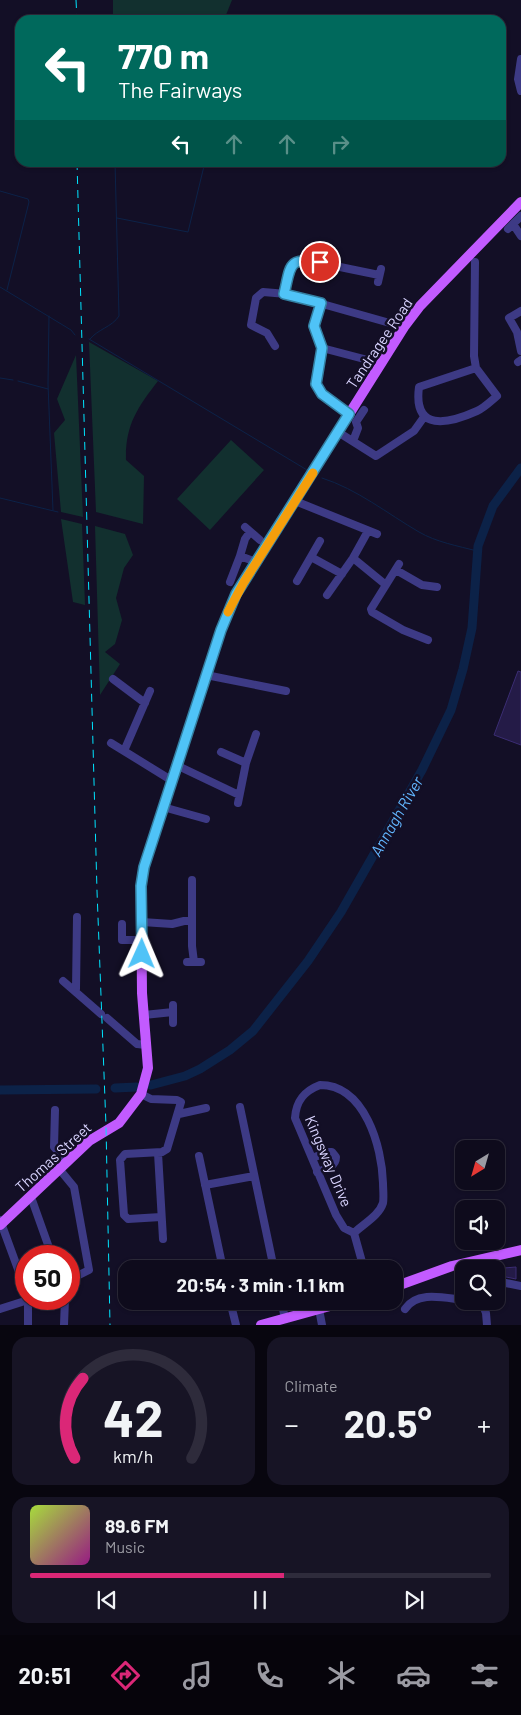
<!DOCTYPE html>
<meta charset="utf-8">
<style>
body{margin:0;font-family:Barlow,sans-serif;background:#171425;color:#f1f3f6;height:100vh;display:flex;flex-direction:column;font-size:19px;white-space:nowrap}
*{box-sizing:border-box;margin:0}
p{font-size:16px;color:#9b9ba3}
.icon{flex:none;width:28px;height:28px;fill:none;stroke:currentColor;stroke-width:2;stroke-linecap:round;stroke-linejoin:round}
.map{position:relative;height:1325px;overflow:hidden}
.side{display:flex;flex-direction:column;gap:12px;padding:12px;background:#08060f;flex:1}
.side>*{flex:none}
.hud{position:absolute;left:15px;top:15px;width:491px;height:152px;border-radius:15px;box-shadow:0 1px 4px #0004,0 0 0 1px #2e2b3b;background:#00695c;color:#fff;overflow:hidden}
.needle{width:32px;rotate:217deg}
.tools{position:absolute;left:455px;top:1140px;display:grid;gap:10px}
.tools a{display:grid;place-items:center;width:50px;height:50px;border-radius:10px;background:#0e0b1c;box-shadow:0 1px 4px #0004,0 0 0 1px #2e2b3b;font-size:25px}
.speed{position:absolute;left:15px;top:1245px;display:flex;gap:10px;font-size:25px;font-weight:700;text-align:center}
.speed>*{display:grid;place-content:center;width:65px;height:65px;border-radius:50%;background:#0e0b1c;box-shadow:0 1px 4px #0004,0 0 0 1px #2e2b3b;line-height:1}
.speed .limit{border:8px solid #d22;background:#fff;color:#111}
.pin{position:absolute;display:grid;place-items:center;width:42px;height:42px;color:#fff;margin:-21px;border:2px solid #fff;border-radius:50%;box-shadow:0 1px 5px #0007}
.me{position:absolute;width:55px;margin:-28px;rotate:1deg;stroke-linejoin:round;filter:drop-shadow(0 0 4px #0008)}
.turn{display:flex;align-items:center;gap:18px;height:105px;padding:0 20px;font-size:22px}
.turn .icon{width:65px;height:65px;stroke-width:2.5}
.turn b{display:block;font-size:35px;line-height:42px}
.lanes{display:flex;align-items:center;height:48px;padding:0 20px;background:#0003;justify-content:center;gap:25px;direction:ltr}
.lanes .off{opacity:.35}
.big{font-size:38px;font-weight:700;line-height:1.1}
.side .tile{flex:1;display:flex;flex-direction:column;justify-content:center;gap:8px;min-width:0;padding:0 18px;border-radius:15px;background:#171425}
.side .dial{align-items:center;gap:0}
.dial svg{height:130px;overflow:visible;fill:none;stroke:#2e2b3b;stroke-width:7;stroke-linecap:round;text-anchor:middle}
.dial text{fill:#f1f3f6;stroke:none}
.song{display:flex;align-items:center;gap:15px}
.cover{width:60px;height:60px;border-radius:8px;background:linear-gradient(135deg,hsl(80 70% 55%),hsl(310 70% 35%))}
.played{height:5px;border-radius:2px;background:linear-gradient(90deg,#db2777 55%,#2e2b3b 55%)}
.keys{display:flex;justify-content:space-around;direction:ltr}
.heat{display:flex;justify-content:space-between;align-items:center;font-size:28px;direction:ltr}
.side .tiles{flex:1;display:grid;gap:12px;grid-template-columns:1fr 1fr}
.tile:last-child{grid-column:span 2}
.trip{position:absolute;left:118px;top:1260px;width:285px;height:50px;border-radius:15px;background:#0e0b1c;box-shadow:0 1px 4px #0004,0 0 0 1px #2e2b3b;font-weight:700;line-height:50px;text-align:center}
.tabs{display:flex;height:80px;justify-content:space-around;align-items:center;background:#06040b;color:#9b9ba3}
.tabs .icon{width:35px;height:35px}
.tabs .active{color:#db2777}
.tabs b{font-size:22px;color:#f1f3f6}
.map>svg:first-child{display:block}
.green{fill:#12302f}
.lines{fill:none;stroke-linecap:round;stroke-linejoin:round}
.stream{stroke:#0c2248;stroke-width:1}
.river{stroke:#0c2248;stroke-width:9}
.building{fill:#241b47;stroke:#3b2d73}
.minor{stroke:#3d3a85;stroke-width:8}
.major{stroke:#c25bff;stroke-width:10}
.rail{stroke:#00e5ff;stroke-width:1;stroke-dasharray:8 6;stroke-linecap:butt}
.route-casing{stroke:#337fa1;stroke-width:12}
.route{stroke:#4fc3f7;stroke-width:9}
.slow{stroke:#f59e0b;stroke-width:9}
.labels{text-anchor:middle;dominant-baseline:central;stroke-width:5;stroke-linejoin:round;paint-order:stroke}
.street-label{font-size:15px;fill:#d9d4ff;stroke:#130f26}
.water-label{font-size:16px;font-style:italic;fill:#62b6ff;stroke:#130f26}
</style>
<div class="map">
<svg width="521" height="1325" viewBox="0 0 521 1325">
<rect width="100%" height="100%" fill="#130f26"/>
<path class="green" d="M113,0H232L224,20H113Z
M89,342L158,381C137,408 125,426 126,460L144,476L143,524L96,512Z
M76,355L83,517L61,512L54,433L65,420L57,399Z
M231,440L264,470L210,530L177,499Z
M61,519L82,524L85,605L73,602Z
M95,526L125,534L133,555L124,568L116,598L122,620L115,644L105,652L120,664L100,695Z"/>
<g class="lines">
<path class="stream" d="M0,191L28,199L29,202L7,290
M117,218L188,232L205,162
M0,287L71,330L75,335
M49,316L48,384L53,510
M89,339L307,470
M90,339C98,329 112,327 119,316L115,162
M0,378L13,380
M18,381L48,389
M322,478C357,489 388,514 419,532C436,542 458,546 477,551
M0,498L58,512"/>
<path class="river" d="M151,1085L185,1076L200,1069L230,1050L253,1031L308,961L341,912L422,770L451,710L463,669L472,628L478,546L493,506L521,468
M115,1088L137,1087
M0,1090L96,1089"/>
</g>
<path class="building" d="M518,671L521,672V745L494,735Z
M502,1265L504,1268L516,1267V1279L496,1275V1268Z"/>
<g class="lines">
<path class="minor" d="M521,59L518,79L521,91
M513,224L521,236
M508,229L521,216
M475,262L474,356L476,368L497,396C491,401 484,408 477,411C448,424 413,432 419,387L476,368
M378,282L381,269
M284,294L291,267L301,259L379,275
M321,303L315,326L322,348L316,384L321,394L349,414
M521,311L509,318L517,332L521,351
M275,346L267,333L251,325L256,298L263,292L287,294L404,327
M322,348L364,359
M518,362L521,360
M338,432L376,456L414,431L424,417
M353,441L358,428L356,422L364,410
M295,501L377,534
M245,527L260,540
M250,532L245,539L240,556L256,562
M311,557L342,574
M353,558L386,585
M399,564L371,609L372,612L403,630L428,640
M396,570L422,585L437,587
M297,581L320,541
M230,582L240,556
M327,595L353,558L368,531
M206,675L286,691
M113,679L145,703
M111,743L171,780
M124,751L150,691
M221,752L246,763
M176,765L239,795
M238,803L246,763L256,734
M163,807L206,819
M192,880V946L194,962
M142,922L172,924L184,921H192
M122,924V940H142
M187,962H201
M63,981L101,1014
M75,991L76,989L77,917
M144,1015L173,1012
M107,1018L137,1044L146,1045
M173,1023V1005
M320,1085C365,1085 382,1147 383,1183C383,1189 384,1197 383,1203C379,1216 363,1224 354,1233L344,1228L336,1215L295,1118C296,1101 304,1091 320,1085Z
M141,1094L151,1099L177,1100L181,1102L167,1149L162,1152L125,1154L120,1160L124,1215L128,1219L161,1217
M240,1107L274,1269
M55,1110L54,1147L68,1162
M179,1114L206,1108
M158,1153L163,1239
M199,1156L223,1269
M312,1158L328,1152H332L336,1157C336,1167 325,1169 317,1172
M60,1170L74,1187L89,1270L69,1280
M205,1185L254,1176
M31,1197L52,1256
M0,1220L26,1291
M354,1233L364,1269
M496,1281L521,1286
M230,1301L236,1325
M281,1301L285,1318
M481,1301L486,1313L487,1325
M0,1309L28,1300
M319,1309L322,1325
M405,1309C417,1290 445,1298 464,1300
M28,1325V1299
M64,1325L65,1299"/>
<path class="major" d="M0,1225L89,1141L119,1123L141,1094L148,1068L142,993L141,886L144,867L221,630L236,594L404,327L420,306L521,202
M394,1287L452,1266L521,1250
M261,1325L348,1301"/>
<path class="rail" d="M76,0L77,20
M77,162L97,891L106,1126L110,1325"/>
</g>
<g class="lines">
<defs>
<path id="route" d="M142,954L141,886L144,867L221,630L236,594L349,414L322,394L316,384L322,348L314,326L321,303L284,294C291,266 287,257 320,262"/>
</defs>
<use href="#route" class="route-casing"/>
<use href="#route" class="route"/>
<path class="slow" d="M228,612L244,582L313,473"/>
</g>
<g class="labels">
<g class="street-label">
<text transform="translate(379 343) rotate(-56)">Tandragee Road</text>
<text transform="translate(53 1157) rotate(-42)">Thomas Street</text>
<text transform="translate(329 1161) rotate(67)">Kingsway Drive</text>
</g>
<g class="water-label">
<text transform="translate(396 816) rotate(-60)">Annagh River</text>
</g>
</g>
</svg>
<div class="tools">
<a><svg class="needle" viewBox="-14 -14 28 28"><path d="M0-13l5 13h-10z" fill="#e53935"/><path d="M0 13l5-13h-10z" fill="#9b9ba3"/></svg></a>
<a><svg class="icon" aria-label="sound" viewBox="0 0 24 24"><path d="M4 9h4l5-4v14l-5-4H4zM17 9q2 3 0 6"/></svg></a>
<a><svg class="icon" aria-label="search" viewBox="0 0 24 24"><circle cx="10" cy="10" r="6"/><path d="M15 15l6 6"/></svg></a>
</div>
<div class="speed"><div class="limit">50</div></div>
<div class="pin" style="left:320px;top:262px;background:#d93025"><svg class="icon" aria-label="arrive" viewBox="0 0 24 24"><path d="M6 21V4h12l-3 4 3 4H6"/></svg></div>
<svg class="me" style="left:142px;top:954px" viewBox="-20 -20 40 40"><path d="M0-17L14 15 0 8-14 15z" fill="#4fc3f7" stroke="#fff" stroke-width="4"/></svg>
<div class="trip">20:54 · 3 min · 1.1 km</div>
<div class="hud">
<div class="turn"><svg class="icon" aria-label="left" viewBox="0 0 24 24"><path d="M17 20v-9H6M10 6l-5 5 5 5"/></svg><div><b>770 m</b>The Fairways</div></div>
<div class="lanes"><svg class="icon" aria-label="left" viewBox="0 0 24 24"><path d="M17 20v-9H6M10 6l-5 5 5 5"/></svg><svg class="icon off" aria-label="ahead" viewBox="0 0 24 24"><path d="M12 20V5M6 11l6-6 6 6"/></svg><svg class="icon off" aria-label="ahead" viewBox="0 0 24 24"><path d="M12 20V5M6 11l6-6 6 6"/></svg><svg class="icon off" aria-label="right" viewBox="0 0 24 24"><path d="M7 20v-9h11M14 6l5 5-5 5"/></svg></div>
</div>
</div>
<section class="side">
<div class="tiles">
<div class="tile dial"><svg viewBox="0 0 100 80">
<path d="M14 69A42 42 0 1 1 86 69"/>
<path d="M14 69A42 42 0 0 1 19 20" stroke="#db2777"/>
<text x="50" y="56" font-size="32" font-weight="700">42</text>
<text x="50" y="72" font-size="11">km/h</text>
</svg></div>
<div class="tile"><p>Climate</p>
<div class="heat"><a>−</a><b class="big">20.5°</b><a>+</a></div>
</div>
<div class="tile">
<div class="song"><i class="cover"></i><div><b>89.6 FM</b><p>Music</p></div></div>
<div class="played"></div>
<div class="keys"><svg class="icon" aria-label="previous" viewBox="0 0 24 24"><path d="M18 5L8 12l10 7zM5 5v14"/></svg><svg class="icon" aria-label="pause" viewBox="0 0 24 24"><path d="M8 5v14M16 5v14"/></svg><svg class="icon" aria-label="next" viewBox="0 0 24 24"><path d="M6 5l10 7-10 7zM19 5v14"/></svg></div>
</div>
</div>
</section>
<nav class="tabs">
<b>20:51</b>
<svg class="icon active" aria-label="directions" viewBox="0 0 24 24"><path d="M12 3l9 9-9 9-9-9zM9 14v-3h6M13 9l2 2-2 2"/></svg>
<svg class="icon" aria-label="music" viewBox="0 0 24 24"><path d="M9 18V5l10-2v13"/><circle cx="6" cy="18" r="3"/><circle cx="16" cy="16" r="3"/></svg>
<svg class="icon" aria-label="phone" viewBox="0 0 24 24"><path d="M5 4h4l2 5-3 2q2 4 5 5l2-3 5 2v4C11 20 4 13 5 4z"/></svg>
<svg class="icon" aria-label="climate" viewBox="0 0 24 24"><path d="M12 3v18M4 7l16 10M4 17L20 7"/></svg>
<svg class="icon" aria-label="car" viewBox="0 0 24 24"><path d="M5 17H2v-5l4-1 3-4h7l3 4 3 1v5h-3M9 17h6M6 11h13"/><circle cx="7" cy="17" r="2"/><circle cx="17" cy="17" r="2"/></svg>
<svg class="icon" aria-label="filters" viewBox="0 0 24 24"><path d="M4 7h16M4 17h16"/><circle cx="9" cy="7" r="2"/><circle cx="15" cy="17" r="2"/></svg>
</nav>
